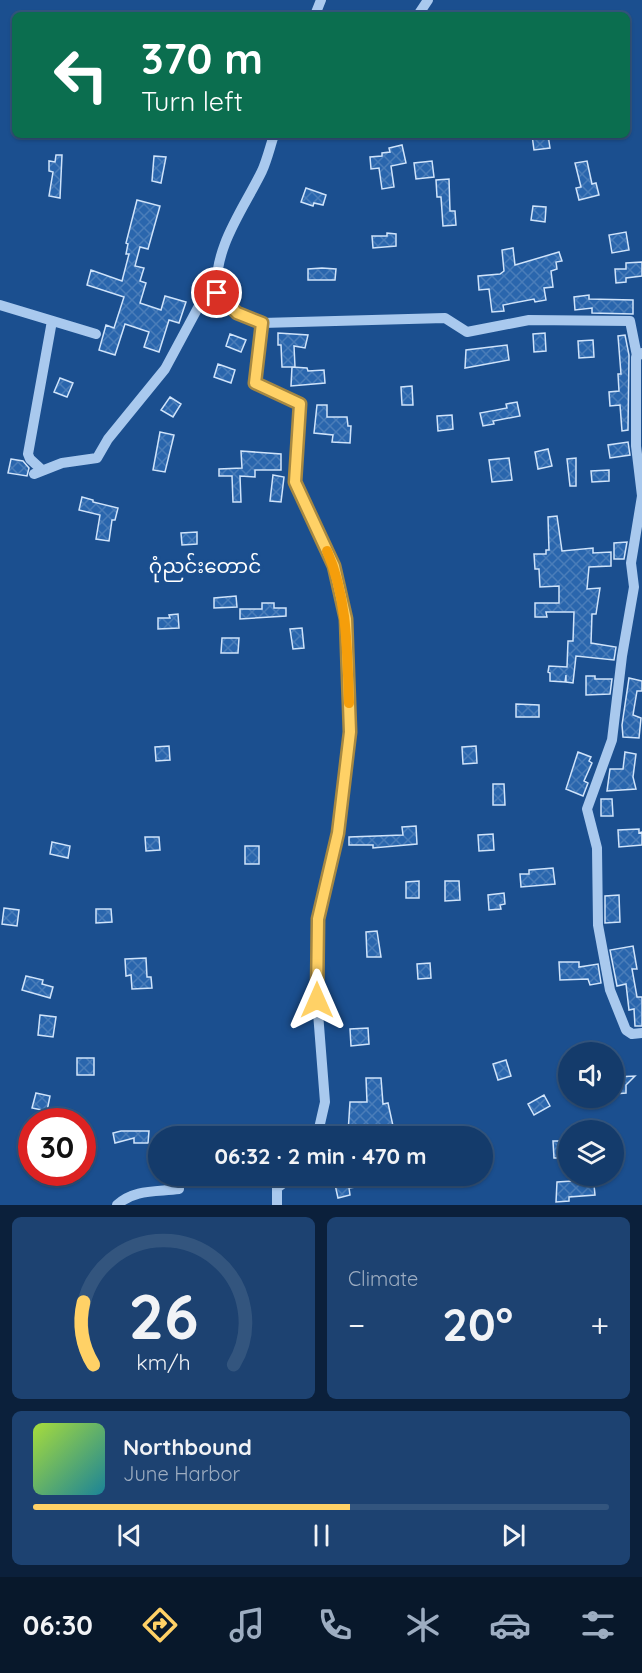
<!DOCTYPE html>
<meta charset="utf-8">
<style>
body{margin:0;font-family:Quicksand,"Noto Sans Myanmar",sans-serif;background:#1d4271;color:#f1f3f6;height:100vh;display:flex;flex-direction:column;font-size:22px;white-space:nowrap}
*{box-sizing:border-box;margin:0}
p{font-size:20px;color:#9dadc1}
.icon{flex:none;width:33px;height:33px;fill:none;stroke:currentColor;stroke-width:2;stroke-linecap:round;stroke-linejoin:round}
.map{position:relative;height:1205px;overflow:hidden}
.sheet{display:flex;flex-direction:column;gap:12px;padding:12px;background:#0b203b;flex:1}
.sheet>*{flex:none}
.hud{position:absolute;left:12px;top:12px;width:618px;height:126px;border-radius:9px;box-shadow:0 2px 4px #0004,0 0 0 2px #33557e;background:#0b6e4f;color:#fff;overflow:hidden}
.tools{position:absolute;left:558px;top:1042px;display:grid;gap:12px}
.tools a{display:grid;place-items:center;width:66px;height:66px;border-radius:50%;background:#143b6b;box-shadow:0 2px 4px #0004,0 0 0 2px #33557e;font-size:30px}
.speed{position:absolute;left:18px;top:1108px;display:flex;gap:12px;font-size:30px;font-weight:700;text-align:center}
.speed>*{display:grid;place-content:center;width:78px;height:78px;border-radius:50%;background:#143b6b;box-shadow:0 2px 4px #0004,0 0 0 2px #33557e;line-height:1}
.speed .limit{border:9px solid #d22;background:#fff;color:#111}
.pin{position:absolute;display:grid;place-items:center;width:51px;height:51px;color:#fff;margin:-26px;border:3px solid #fff;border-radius:50%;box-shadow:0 2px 6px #0007}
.me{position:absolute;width:66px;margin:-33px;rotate:0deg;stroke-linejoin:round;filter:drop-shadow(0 0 4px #0008)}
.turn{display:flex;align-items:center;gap:21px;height:126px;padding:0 30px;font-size:27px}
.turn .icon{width:78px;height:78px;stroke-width:2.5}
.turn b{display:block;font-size:42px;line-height:51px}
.big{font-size:45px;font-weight:800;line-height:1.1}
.sheet .card{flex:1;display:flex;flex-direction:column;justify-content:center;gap:9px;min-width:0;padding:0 21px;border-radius:9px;background:#1d4271}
.sheet .dial{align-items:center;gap:0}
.dial svg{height:156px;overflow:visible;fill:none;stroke:#33557e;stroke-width:7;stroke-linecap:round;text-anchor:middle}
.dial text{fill:#f1f3f6;stroke:none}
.song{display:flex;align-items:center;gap:18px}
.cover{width:72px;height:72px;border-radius:9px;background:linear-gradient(135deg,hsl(80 70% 55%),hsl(190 70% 35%))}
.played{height:6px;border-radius:3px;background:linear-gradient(90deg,#ffd166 55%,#33557e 55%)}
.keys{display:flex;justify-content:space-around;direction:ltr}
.heat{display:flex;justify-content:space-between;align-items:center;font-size:33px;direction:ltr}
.sheet .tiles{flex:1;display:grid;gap:12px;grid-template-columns:1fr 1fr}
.card:last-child{grid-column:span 2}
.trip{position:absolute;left:148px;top:1126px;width:345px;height:60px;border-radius:30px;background:#143b6b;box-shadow:0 2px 4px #0004,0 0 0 2px #33557e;font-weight:800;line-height:60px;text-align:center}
.menu{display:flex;height:96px;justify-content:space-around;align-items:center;background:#08182b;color:#9dadc1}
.menu .icon{width:42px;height:42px}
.menu .on{color:#ffd166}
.menu b{font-size:27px;color:#f1f3f6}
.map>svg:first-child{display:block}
.building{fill:url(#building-cross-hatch);stroke:#cfe3fa;stroke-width:1.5}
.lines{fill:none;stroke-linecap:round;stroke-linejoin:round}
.minor{stroke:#a9c9ee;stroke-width:10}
.route-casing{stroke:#a68842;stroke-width:15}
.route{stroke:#ffd166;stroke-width:10}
.slow{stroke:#f59e0b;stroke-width:10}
.labels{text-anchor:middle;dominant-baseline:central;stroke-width:6;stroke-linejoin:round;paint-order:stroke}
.quarter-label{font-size:20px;fill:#fff;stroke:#1b4f8f}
</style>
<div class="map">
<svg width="642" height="1205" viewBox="0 0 642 1205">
<defs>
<pattern id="building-cross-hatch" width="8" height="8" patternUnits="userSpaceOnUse" patternTransform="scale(1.5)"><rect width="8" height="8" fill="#2a66ad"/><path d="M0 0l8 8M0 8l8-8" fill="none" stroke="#4a7db9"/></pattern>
</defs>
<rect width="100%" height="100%" fill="#1b4f8f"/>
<path class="building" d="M532,135H548L550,148L534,150Z
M402,145L406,163L391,166L394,187L382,189L379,168L371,169L370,157L382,156V153L390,152L389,148Z
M56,155H62L60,198L49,196L53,172L49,171V161L55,162Z
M154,156L166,157L161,183L152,181Z
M432,161L434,177L416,179L414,163Z
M587,161L592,184L596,183L599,195L579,200L576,188L581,187L575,163Z
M449,179L450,211H455L456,225L443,226L441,197H437L436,180Z
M306,188L326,195L323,205L314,203L313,206L301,202Z
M137,200L160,206L148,249L140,247L135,266L144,268L140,281L146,283L140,303L161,310L165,296L186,302L179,323L169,320L159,352L144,347L149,332L125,324L115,355L99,350L106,325L114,328L124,297L87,285L91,270L122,281L129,254H126L128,244L126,243Z
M533,206L546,207L545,222L531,220Z
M626,232L629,250L612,253L609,235Z
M387,233L396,234V246L373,248L372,236H387Z
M513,248L515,265L559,252L562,261L556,262L557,269L551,271L553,287L544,288L546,300L535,302L534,299L503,305L504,311L492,312L489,289L479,290L478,276L500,274L504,271L502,250Z
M642,262V276L626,278V282L616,283L615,269H626V263Z
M322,268L336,269L335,280H308V269Z
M589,295V299L633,300V314L592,313V308L575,310L574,297Z
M278,333L308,335L305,348L294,346L295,367H282L281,345H278Z
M545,333L546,351L534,352L533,334Z
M230,334L246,340L241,352L226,346Z
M625,335L629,355L628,430L622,431L620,405L610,406L609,392L619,391L618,374H621L618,336Z
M593,340L594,357L579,358L578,341Z
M507,345L509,360L465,368L466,350Z
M218,364L235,370L231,383L214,377Z
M292,367L307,368L308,371L324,370L325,383L291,386Z
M60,378L73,383L67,397L54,392Z
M412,386L413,405H402L401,387Z
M170,397L181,404L173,417L161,410Z
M517,402L520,416L493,421L494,424L483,426L480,413L507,408L506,404Z
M317,405H327V417H347L348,426H351L350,443L332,442L333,435L314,433Z
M452,415L453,429L438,431L437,416Z
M160,432L174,435L165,472L153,470Z
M628,442L630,455L610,458L608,445Z
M548,449L552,466L538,469L535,452Z
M241,451L281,454V470H255V477L240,476L241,502H233L232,476H219V469L242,468Z
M509,458L512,480L492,482L489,460Z
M576,458V486H570L567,459Z
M11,459L23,461L29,468L27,476L8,473Z
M609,470V481L592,482L591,471Z
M273,475L284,477L281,502L270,501Z
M82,497L93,500V502L118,508L115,520H112L109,541L96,539L100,515L79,510Z
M557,516L562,551L593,548V553L611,552V566L589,567L587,589L600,588L596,614H592L591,643L616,647L614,660L576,656L573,683L566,682V675L565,682L550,681V673L548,672L549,666L567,667L568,641H573L574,612H546L547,617H535V603H559V586L540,587L539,569H535L534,554H546V550H549L548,517Z
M197,532V544L182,545L181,533Z
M627,542L624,559H614V543Z
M236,596L237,607L214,608V598Z
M262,603H274V608H286V616L240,619V609H262Z
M178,614L179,628L158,629V618H170L169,615Z
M302,628L304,648L293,649L290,629Z
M222,638H239L238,653H221Z
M586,676H595V679H612L610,694L586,695Z
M629,678L642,681V691H637L633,715L641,718L639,738L623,737L622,725Z
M516,704L539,705V717H516Z
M169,746L170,760L156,761L155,747Z
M476,746L477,763L463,764L462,747Z
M578,752L591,757L589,761L592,763L584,781L588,783L583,796L566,789Z
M625,752L636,754L633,777L636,789L607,791L610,769H623Z
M493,784H504L505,805H493Z
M601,799H612L613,816H601Z
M416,826L417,844L373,848V845H349V837L403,835L402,827Z
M639,829V833L642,832V845L619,847L618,830Z
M493,834L494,850L479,851L478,835Z
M145,837H159L160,850L146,851Z
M52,842L70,846L68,858L50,854Z
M245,846H259V864H245Z
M553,868L555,884L521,887L520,874H529V870Z
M419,881V898H406V882Z
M445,881H459L460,900L445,901Z
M504,893L505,904L500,905L501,909L489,910L488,895Z
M619,895L620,922L605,923V896Z
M4,908L19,910L17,926L2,924Z
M96,909H111L112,922L96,923Z
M377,931L381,957H367L366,932Z
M633,946L637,969H632L637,997H642V1026H635L634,1009L629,1010L626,984L617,986L610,950Z
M146,958L147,977H151L152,988L132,989L131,975L126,976L125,959Z
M559,962H579V967L598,964L601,983L590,985L588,979L560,980Z
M430,963L431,978L418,979L417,964Z
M26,976L43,980L42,984L53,987L50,998L22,990Z
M40,1015L56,1017L53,1037L38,1035Z
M368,1028L369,1044L351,1046L350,1029Z
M77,1058H94V1075H77Z
M506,1060L511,1076L498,1080L493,1064Z
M635,1076L626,1085V1093L614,1094V1077Z
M366,1078H381L383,1104L388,1103L395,1135L374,1137L372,1133H348L350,1102H367Z
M36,1093L50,1096L47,1111L32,1108Z
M544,1095L550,1106L534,1115L528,1104Z
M121,1131H149L148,1143H134V1138L115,1143L113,1133Z
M553,1141H567L568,1158H554Z
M353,1176H367L368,1185L349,1188L350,1195L338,1198L334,1180Z
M589,1180V1186L594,1185L595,1195L569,1197V1201L556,1202L557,1182Z"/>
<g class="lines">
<path class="minor" d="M315,15L321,0
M418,15L428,0
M274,135C270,147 267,160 262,171C243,210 213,248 217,293L237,313L262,323L255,383L300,404L295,482L334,566L346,619L350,732L338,833L318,919L317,1000L325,1102L317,1137
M0,305L96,334
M262,323L445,318L467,332L529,320L630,321L637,356
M642,353L636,357V446L642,496L631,563L634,587L622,656L612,740L587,809L597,848L598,925L610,990L626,1030L632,1034L642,1033
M42,470L30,459L28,454L52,321
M34,474L62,463L97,458L108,439L165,369L201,302L217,293
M117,1205C134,1189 157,1192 179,1189
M277,1205V1188L293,1176"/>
</g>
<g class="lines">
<defs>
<path id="route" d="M217,293L237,313L262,323L255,383L300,404L295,482L334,566L346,619L350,732L338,833L318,919L317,1000"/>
</defs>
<use href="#route" class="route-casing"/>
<use href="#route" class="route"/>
<path class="slow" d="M327,551C348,599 347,652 349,703"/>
</g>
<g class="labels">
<g class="quarter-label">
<text x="205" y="565">ဂုံညင်းတောင်</text>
</g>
</g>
</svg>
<div class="tools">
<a><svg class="icon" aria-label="sound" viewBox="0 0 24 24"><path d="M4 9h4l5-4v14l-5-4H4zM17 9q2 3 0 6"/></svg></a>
<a><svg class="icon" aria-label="layers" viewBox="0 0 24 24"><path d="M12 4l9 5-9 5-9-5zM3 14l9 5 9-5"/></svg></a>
</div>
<div class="speed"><div class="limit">30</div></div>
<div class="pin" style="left:217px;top:293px;background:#d93025"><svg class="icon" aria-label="arrive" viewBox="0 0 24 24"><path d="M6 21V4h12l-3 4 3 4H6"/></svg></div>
<svg class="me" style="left:317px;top:1000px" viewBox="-20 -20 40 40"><path d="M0-17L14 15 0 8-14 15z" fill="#ffd166" stroke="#fff" stroke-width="4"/></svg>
<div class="trip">06:32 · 2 min · 470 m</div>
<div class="hud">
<div class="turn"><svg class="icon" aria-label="left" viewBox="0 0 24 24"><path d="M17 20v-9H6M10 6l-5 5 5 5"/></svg><div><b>370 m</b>Turn left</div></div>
</div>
</div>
<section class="sheet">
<div class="tiles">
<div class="card dial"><svg viewBox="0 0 100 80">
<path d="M14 69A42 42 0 1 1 86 69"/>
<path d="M14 69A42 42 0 0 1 9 37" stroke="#ffd166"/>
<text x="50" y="56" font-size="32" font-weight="700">26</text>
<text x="50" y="72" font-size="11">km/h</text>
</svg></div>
<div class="card"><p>Climate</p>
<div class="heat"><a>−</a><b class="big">20°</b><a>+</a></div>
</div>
<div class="card">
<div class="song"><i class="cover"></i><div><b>Northbound</b><p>June Harbor</p></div></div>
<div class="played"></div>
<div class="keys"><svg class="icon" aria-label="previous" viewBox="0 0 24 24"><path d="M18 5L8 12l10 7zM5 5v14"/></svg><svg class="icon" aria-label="pause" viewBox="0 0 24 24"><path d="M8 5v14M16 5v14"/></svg><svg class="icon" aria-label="next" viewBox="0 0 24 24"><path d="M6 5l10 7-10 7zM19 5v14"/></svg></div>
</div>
</div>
</section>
<nav class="menu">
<b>06:30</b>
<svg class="icon on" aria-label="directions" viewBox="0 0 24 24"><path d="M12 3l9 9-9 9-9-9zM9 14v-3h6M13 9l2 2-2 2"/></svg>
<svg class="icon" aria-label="music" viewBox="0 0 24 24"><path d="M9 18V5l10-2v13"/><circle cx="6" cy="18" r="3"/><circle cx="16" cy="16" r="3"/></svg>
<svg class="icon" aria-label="phone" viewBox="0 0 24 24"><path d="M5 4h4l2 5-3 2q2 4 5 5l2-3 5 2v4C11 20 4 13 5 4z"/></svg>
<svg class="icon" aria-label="climate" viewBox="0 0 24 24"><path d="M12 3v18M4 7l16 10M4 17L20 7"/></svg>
<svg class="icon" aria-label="car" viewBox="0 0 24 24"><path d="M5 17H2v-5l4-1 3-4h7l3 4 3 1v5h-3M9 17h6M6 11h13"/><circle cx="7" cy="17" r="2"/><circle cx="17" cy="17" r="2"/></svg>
<svg class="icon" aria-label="filters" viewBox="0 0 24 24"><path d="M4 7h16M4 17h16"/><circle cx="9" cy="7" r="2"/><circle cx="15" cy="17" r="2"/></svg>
</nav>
